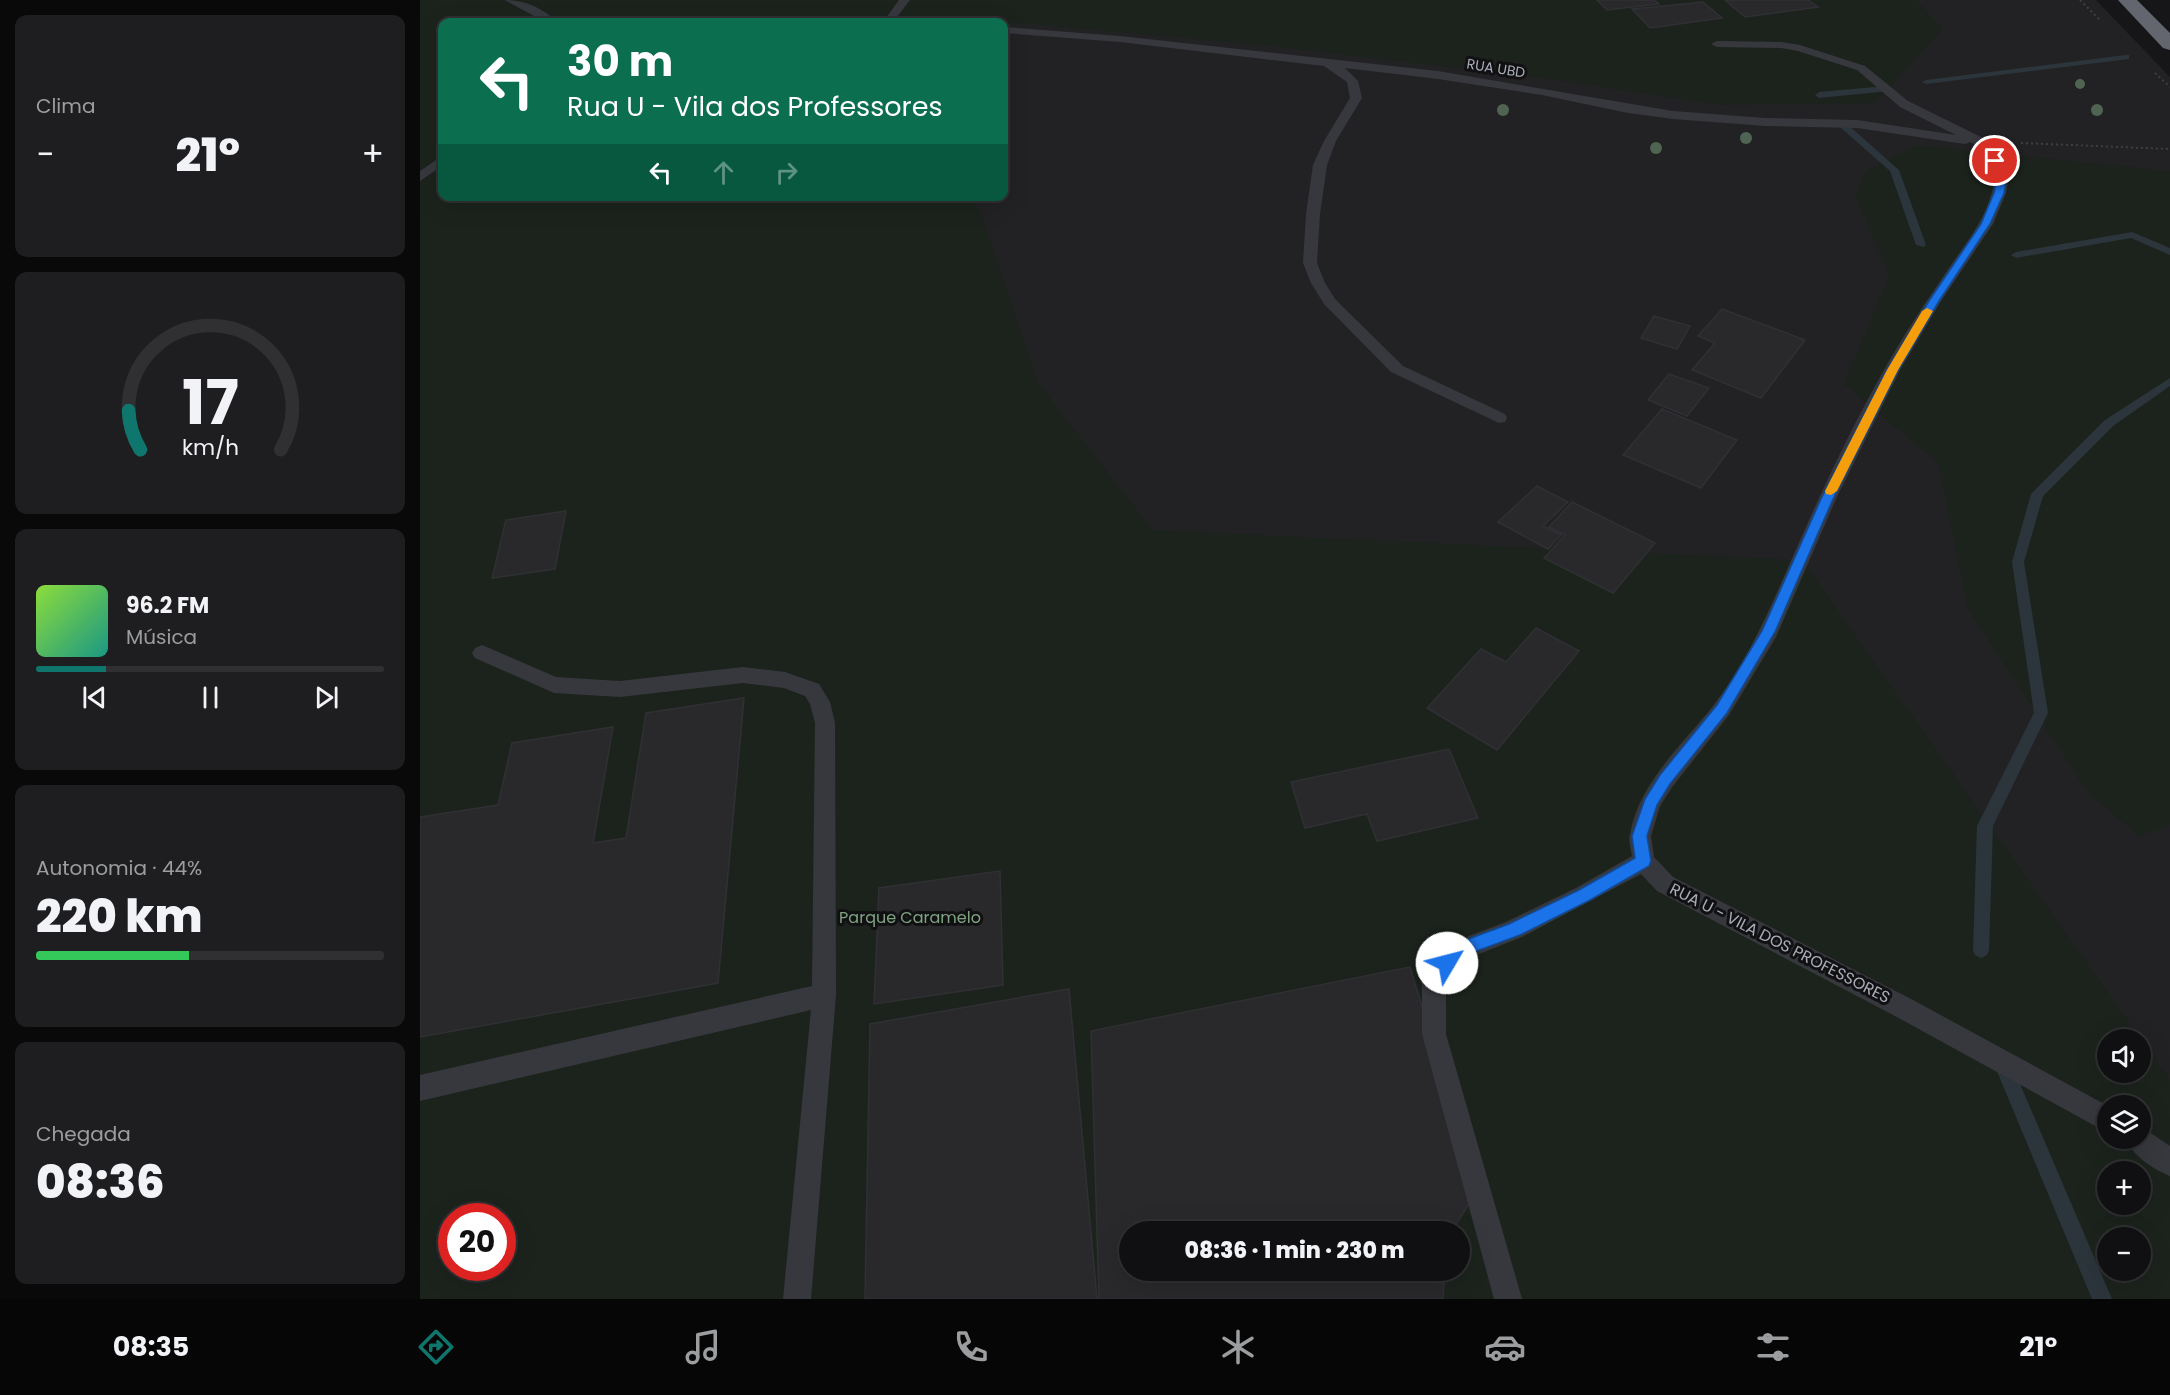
<!DOCTYPE html>
<html lang="pt">
<meta charset="utf-8">
<style>
body{margin:0;font-family:Poppins,sans-serif;background:#1e1e20;color:#f1f3f6;height:100vh;display:flex;flex-direction:column;font-size:22px;white-space:nowrap}
*{box-sizing:border-box;margin:0}
p{font-size:20px;color:#9c9d9f}
.icon{flex:none;width:33px;height:33px;fill:none;stroke:currentColor;stroke-width:2;stroke-linecap:round;stroke-linejoin:round}
.map{position:relative;flex:1;overflow:hidden}
.panel{display:flex;flex-direction:column;gap:15px;padding:15px;background:#09090a;width:420px}
.panel>*{flex:none}
.guide{position:absolute;left:18px;top:18px;width:570px;height:183px;border-radius:12px;box-shadow:0 6px 24px #0002,0 0 0 2px #303032;background:#0b6e4f;color:#fff;overflow:hidden}
.fabs{position:absolute;left:1677px;top:1029px;display:grid;gap:12px}
.fabs a{display:grid;place-items:center;width:54px;height:54px;border-radius:50%;background:#101012;box-shadow:0 6px 24px #0002,0 0 0 2px #303032;font-size:30px}
.speed{position:absolute;left:18px;top:1203px;display:flex;gap:12px;font-size:30px;font-weight:700;text-align:center}
.speed>*{display:grid;place-content:center;width:78px;height:78px;border-radius:50%;background:#101012;box-shadow:0 6px 24px #0002,0 0 0 2px #303032;line-height:1}
.speed .limit{border:9px solid #d22;background:#fff;color:#111}
.pin{position:absolute;display:grid;place-items:center;width:51px;height:51px;color:#fff;margin:-26px;border:3px solid #fff;border-radius:50%;box-shadow:0 2px 6px #0007}
.me{position:absolute;width:66px;margin:-33px;rotate:53deg;stroke-linejoin:round;filter:drop-shadow(0 0 4px #0008)}
.turn{display:flex;align-items:center;gap:21px;height:126px;padding:0 30px;font-size:27px}
.turn .icon{width:78px;height:78px;stroke-width:2.5}
.turn b{display:block;font-size:42px;line-height:51px}
.lanes{display:flex;align-items:center;height:57px;padding:0 30px;background:#0003;justify-content:center;gap:30px;direction:ltr}
.lanes .off{opacity:.35}
.big{font-size:45px;font-weight:800;line-height:1.1}
.panel .widget{flex:1;display:flex;flex-direction:column;justify-content:center;gap:9px;min-width:0;padding:0 21px;border-radius:12px;background:#1e1e20}
.panel .dial{align-items:center;gap:0}
.dial svg{height:156px;overflow:visible;fill:none;stroke:#303032;stroke-width:7;stroke-linecap:round;text-anchor:middle}
.dial text{fill:#f1f3f6;stroke:none}
.song{display:flex;align-items:center;gap:18px}
.cover{width:72px;height:72px;border-radius:9px;background:linear-gradient(135deg,hsl(90 70% 55%),hsl(170 70% 35%))}
.played{height:6px;border-radius:3px;background:linear-gradient(90deg,#0f766e 20%,#303032 20%)}
.keys{display:flex;justify-content:space-around;direction:ltr}
.heat{display:flex;justify-content:space-between;align-items:center;font-size:33px;direction:ltr}
.charge{height:9px;border-radius:4px;background:linear-gradient(90deg,#34c759 44%,#303032 0)}
.trip{position:absolute;left:699px;top:1221px;width:351px;height:60px;border-radius:30px;background:#101012;box-shadow:0 6px 24px #0002,0 0 0 2px #303032;font-weight:800;line-height:60px;text-align:center}
.dock{display:flex;height:96px;justify-content:space-around;align-items:center;background:#060607;color:#9c9d9f}
.dock .icon{width:42px;height:42px}
.dock .selected{color:#0f766e}
.dock b{font-size:27px;color:#f1f3f6}
main{display:flex;flex:1;min-height:0}
.map>svg:first-child{display:block}
.built{fill:#222225;fill-rule:evenodd}
.green{fill:#1c231d;fill-rule:evenodd}
.lines{fill:none;stroke-linecap:round;stroke-linejoin:round}
.stream{fill:#2c353c;fill-rule:evenodd}
.building{fill:#29292c;stroke:#303034;stroke-width:1.5}
.path{stroke:#3d3f44;stroke-width:2;stroke-dasharray:2 3;stroke-linecap:butt}
.lane{fill:#37383d;fill-rule:evenodd}
.highway{fill:#63666e;fill-rule:evenodd}
.tree{fill:#506452}
.route{fill:#1a73e8;stroke:#114b97;stroke-width:1.5}
.slow{fill:#f59e0b}
.labels{text-anchor:middle;dominant-baseline:central;stroke-width:6;stroke-linejoin:round;paint-order:stroke}
.far-street-label{font-size:14px;fill:#a8adb8;stroke:#111113}
.park-label{font-size:16px;fill:#7fa381;stroke:#111113}
.street-label{font-size:16px;fill:#a8adb8;stroke:#111113}
</style>
<main>
<section class="panel">
<div class="widget"><p>Clima</p>
<div class="heat"><a>−</a><b class="big">21°</b><a>+</a></div>
</div>
<div class="widget dial"><svg viewBox="0 0 100 80">
<path d="M14 69A42 42 0 1 1 86 69"/>
<path d="M14 69A42 42 0 0 1 8 49" stroke="#0f766e"/>
<text x="50" y="56" font-size="32" font-weight="700">17</text>
<text x="50" y="72" font-size="11">km/h</text>
</svg></div>
<div class="widget">
<div class="song"><i class="cover"></i><div><b>96.2 FM</b><p>Música</p></div></div>
<div class="played"></div>
<div class="keys"><svg class="icon" aria-label="previous" viewBox="0 0 24 24"><path d="M18 5L8 12l10 7zM5 5v14"/></svg><svg class="icon" aria-label="pause" viewBox="0 0 24 24"><path d="M8 5v14M16 5v14"/></svg><svg class="icon" aria-label="next" viewBox="0 0 24 24"><path d="M6 5l10 7-10 7zM19 5v14"/></svg></div>
</div>
<div class="widget"><p>Autonomia · 44%</p><b class="big">220 km</b><div class="charge"></div></div>
<div class="widget"><p>Chegada</p><b class="big">08:36</b></div>
</section>
<div class="map">
<svg width="1750" height="1299" viewBox="0 0 1750 1299">
<rect width="100%" height="100%" fill="#161618"/>
<path class="built" d="M0,0H1676L1750,77V1299H0ZM22,22H584V196H22ZM1688,1040H1720V1072H1688ZM1688,1106H1720V1138H1688ZM1688,1172H1720V1204H1688ZM32,1216H82V1268H32ZM710,1232H1040V1270H710ZM1688,1238H1720V1270H1688Z"/>
<path class="green" d="M0,0H1496L1523,29L1455,103L1301,105L1135,80L851,46L595,23L496,20V22H22V196L555,197L618,383L733,530L1382,560L1750,1080V1299H0ZM1688,1040H1720V1072H1688ZM1688,1106H1720V1138H1688ZM1688,1172H1720V1204H1688ZM32,1216H82V1268H32ZM710,1232H1040V1270H710ZM1688,1238H1720V1270H1688Z
M1496,145L1750,171V824L1721,837L1669,794L1548,609L1518,463L1424,384L1470,275L1435,197L1446,171Z"/>
<g class="lines">
<path class="stream" d="M1706,55H1709V59L1506,84L1502,82L1506,80Z
M1466,86L1470,89L1469,91L1399,98L1395,95L1399,92Z
M1421,124H1427L1479,170L1506,245L1504,247L1496,245L1470,171L1421,128Z
M1712,232L1750,248V255L1711,238L1596,258L1591,255L1596,252Z
M1750,378V386L1693,426L1623,496L1604,562L1628,713L1573,826L1569,950L1567,955L1561,958L1555,955L1553,950L1557,826L1614,713L1592,562L1611,494L1685,420Z
M1585,1060L1591,1063L1692,1299H1672L1576,1069L1579,1063Z"/>
</g>
<path class="building" d="M1177,0H1234L1239,4L1187,10Z
M1305,0H1388L1398,7L1325,17Z
M1283,2L1302,18L1230,28L1212,9Z
M1302,309L1385,340L1341,398L1272,370L1295,343L1278,336Z
M1234,316L1270,326L1257,349L1221,338Z
M1249,374L1289,388L1267,416L1228,400Z
M1242,409L1317,440L1281,488L1203,455Z
M1117,486L1148,502L1123,526L1141,535L1128,549L1078,522Z
M1152,502L1235,543L1193,593L1124,558L1145,535L1129,527Z
M146,511L135,569L72,578L86,520Z
M1116,628L1159,651L1077,750L1007,708L1061,649L1086,662Z
M324,698L298,983L0,1037V817L78,805L92,743L193,727L173,843L206,838L226,713Z
M1029,749L1058,818L957,841L947,814L885,828L871,782Z
M580,871L583,985L454,1004L459,888Z
M990,967L1058,1190L1031,1232H710V1270H1025L1023,1299H679L671,1031Z
M649,989L677,1299H445L450,1024Z"/>
<g class="lines">
<path class="path" d="M1660,0L1680,20
M1735,73L1750,87
M1601,143L1750,149"/>
<path class="lane" d="M85,0C104,0 123,8 137,22H125Z
M479,0H490L473,22H463Z
M584,27L700,36L1018,71L1253,111L1345,118L1437,120L1536,135L1480,107L1437,70L1378,51L1361,48L1297,47L1291,44L1297,41L1361,42L1380,45L1445,66L1488,101L1567,140L1582,161L1588,182L1586,193L1573,224L1521,301L1480,370L1416,499L1356,637L1309,715L1253,786L1240,806L1231,836L1234,857L1253,877L1493,1000L1688,1106V1133L1475,1016L1237,891L1221,874L1102,937L1049,958L1026,981V1034L1102,1299H1074L1002,1034V977L1006,969L1033,942L1086,922L1156,888L1212,856C1211,849 1208,841 1210,834C1219,783 1262,745 1293,706C1334,653 1358,589 1385,529C1409,475 1435,421 1464,370C1482,337 1504,305 1525,274C1542,248 1564,223 1572,192C1577,174 1566,150 1550,142L1545,144L1437,128L1345,126L1253,119L1208,113L1122,95L1018,79L925,68L938,81L942,98L916,141L907,165L900,214L897,263L905,283L915,299L983,366L1085,414L1087,418L1085,422L1079,423L971,372L904,304L891,283L883,263L886,214L893,165L904,141L930,98L927,82L904,66L700,42L584,33Z
M22,156V166L0,181V171Z
M62,645L136,677L200,681L323,667L365,672L399,684L410,702L415,723L416,995L391,1299H363L391,1010L0,1101V1075L392,986L395,723L390,704L385,696L364,688L323,683L200,697L134,693L55,658L52,653L55,648Z
M1720,1126L1750,1146V1176C1734,1170 1712,1155 1705,1138H1720Z"/>
<path class="highway" d="M1698,0H1717L1750,33V50L1743,48Z"/>
</g>
<g class="tree">
<circle cx="1660" cy="84" r="5"/>
<circle cx="1083" cy="110" r="6"/>
<circle cx="1677" cy="110" r="6"/>
<circle cx="1326" cy="138" r="6"/>
<circle cx="1236" cy="148" r="6"/>
</g>
<path class="route" d="M1575,158L1580,161L1586,182L1584,193L1570,224L1519,301L1478,370L1413,499L1355,632L1307,713L1250,784L1237,805L1227,836L1231,861L1229,866L1170,900L1100,935L1046,955L1033,969L1027,971L1021,969L1019,963L1035,944L1089,924L1159,890L1215,858L1212,836L1225,799L1240,775L1297,705L1342,631L1401,499L1467,370L1509,301L1561,224L1574,193L1576,182L1571,161Z"/>
<path class="slow" d="M1507,308L1513,311L1478,370L1417,491L1411,495L1406,494L1405,491L1467,370L1502,311Z"/>
<g class="labels">
<g class="far-street-label">
<text transform="translate(1076 68) rotate(9)">RUA UBD</text>
</g>
<g class="park-label">
<text x="490" y="917">Parque Caramelo</text>
</g>
<g class="street-label">
<text transform="translate(1360 943) rotate(27)">RUA U - VILA DOS PROFESSORES</text>
</g>
</g>
</svg>
<div class="fabs">
<a><svg class="icon" aria-label="sound" viewBox="0 0 24 24"><path d="M4 9h4l5-4v14l-5-4H4zM17 9q2 3 0 6"/></svg></a>
<a><svg class="icon" aria-label="layers" viewBox="0 0 24 24"><path d="M12 4l9 5-9 5-9-5zM3 14l9 5 9-5"/></svg></a>
<a>+</a>
<a>−</a>
</div>
<div class="speed"><div class="limit">20</div></div>
<div class="pin" style="left:1575px;top:161px;background:#d93025"><svg class="icon" aria-label="arrive" viewBox="0 0 24 24"><path d="M6 21V4h12l-3 4 3 4H6"/></svg></div>
<svg class="me" style="left:1027px;top:963px" viewBox="-20 -20 40 40"><circle r="19" fill="#fff"/><path d="M0-13L10 11 0 6-10 11z" fill="#1a73e8"/></svg>
<div class="trip">08:36 · 1 min · 230 m</div>
<div class="guide">
<div class="turn"><svg class="icon" aria-label="left" viewBox="0 0 24 24"><path d="M17 20v-9H6M10 6l-5 5 5 5"/></svg><div><b>30 m</b>Rua U - Vila dos Professores</div></div>
<div class="lanes"><svg class="icon" aria-label="left" viewBox="0 0 24 24"><path d="M17 20v-9H6M10 6l-5 5 5 5"/></svg><svg class="icon off" aria-label="ahead" viewBox="0 0 24 24"><path d="M12 20V5M6 11l6-6 6 6"/></svg><svg class="icon off" aria-label="right" viewBox="0 0 24 24"><path d="M7 20v-9h11M14 6l5 5-5 5"/></svg></div>
</div>
</div>
</main>
<nav class="dock">
<b>08:35</b>
<svg class="icon selected" aria-label="directions" viewBox="0 0 24 24"><path d="M12 3l9 9-9 9-9-9zM9 14v-3h6M13 9l2 2-2 2"/></svg>
<svg class="icon" aria-label="music" viewBox="0 0 24 24"><path d="M9 18V5l10-2v13"/><circle cx="6" cy="18" r="3"/><circle cx="16" cy="16" r="3"/></svg>
<svg class="icon" aria-label="phone" viewBox="0 0 24 24"><path d="M5 4h4l2 5-3 2q2 4 5 5l2-3 5 2v4C11 20 4 13 5 4z"/></svg>
<svg class="icon" aria-label="climate" viewBox="0 0 24 24"><path d="M12 3v18M4 7l16 10M4 17L20 7"/></svg>
<svg class="icon" aria-label="car" viewBox="0 0 24 24"><path d="M5 17H2v-5l4-1 3-4h7l3 4 3 1v5h-3M9 17h6M6 11h13"/><circle cx="7" cy="17" r="2"/><circle cx="17" cy="17" r="2"/></svg>
<svg class="icon" aria-label="filters" viewBox="0 0 24 24"><path d="M4 7h16M4 17h16"/><circle cx="9" cy="7" r="2"/><circle cx="15" cy="17" r="2"/></svg>
<b>21°</b>
</nav>
